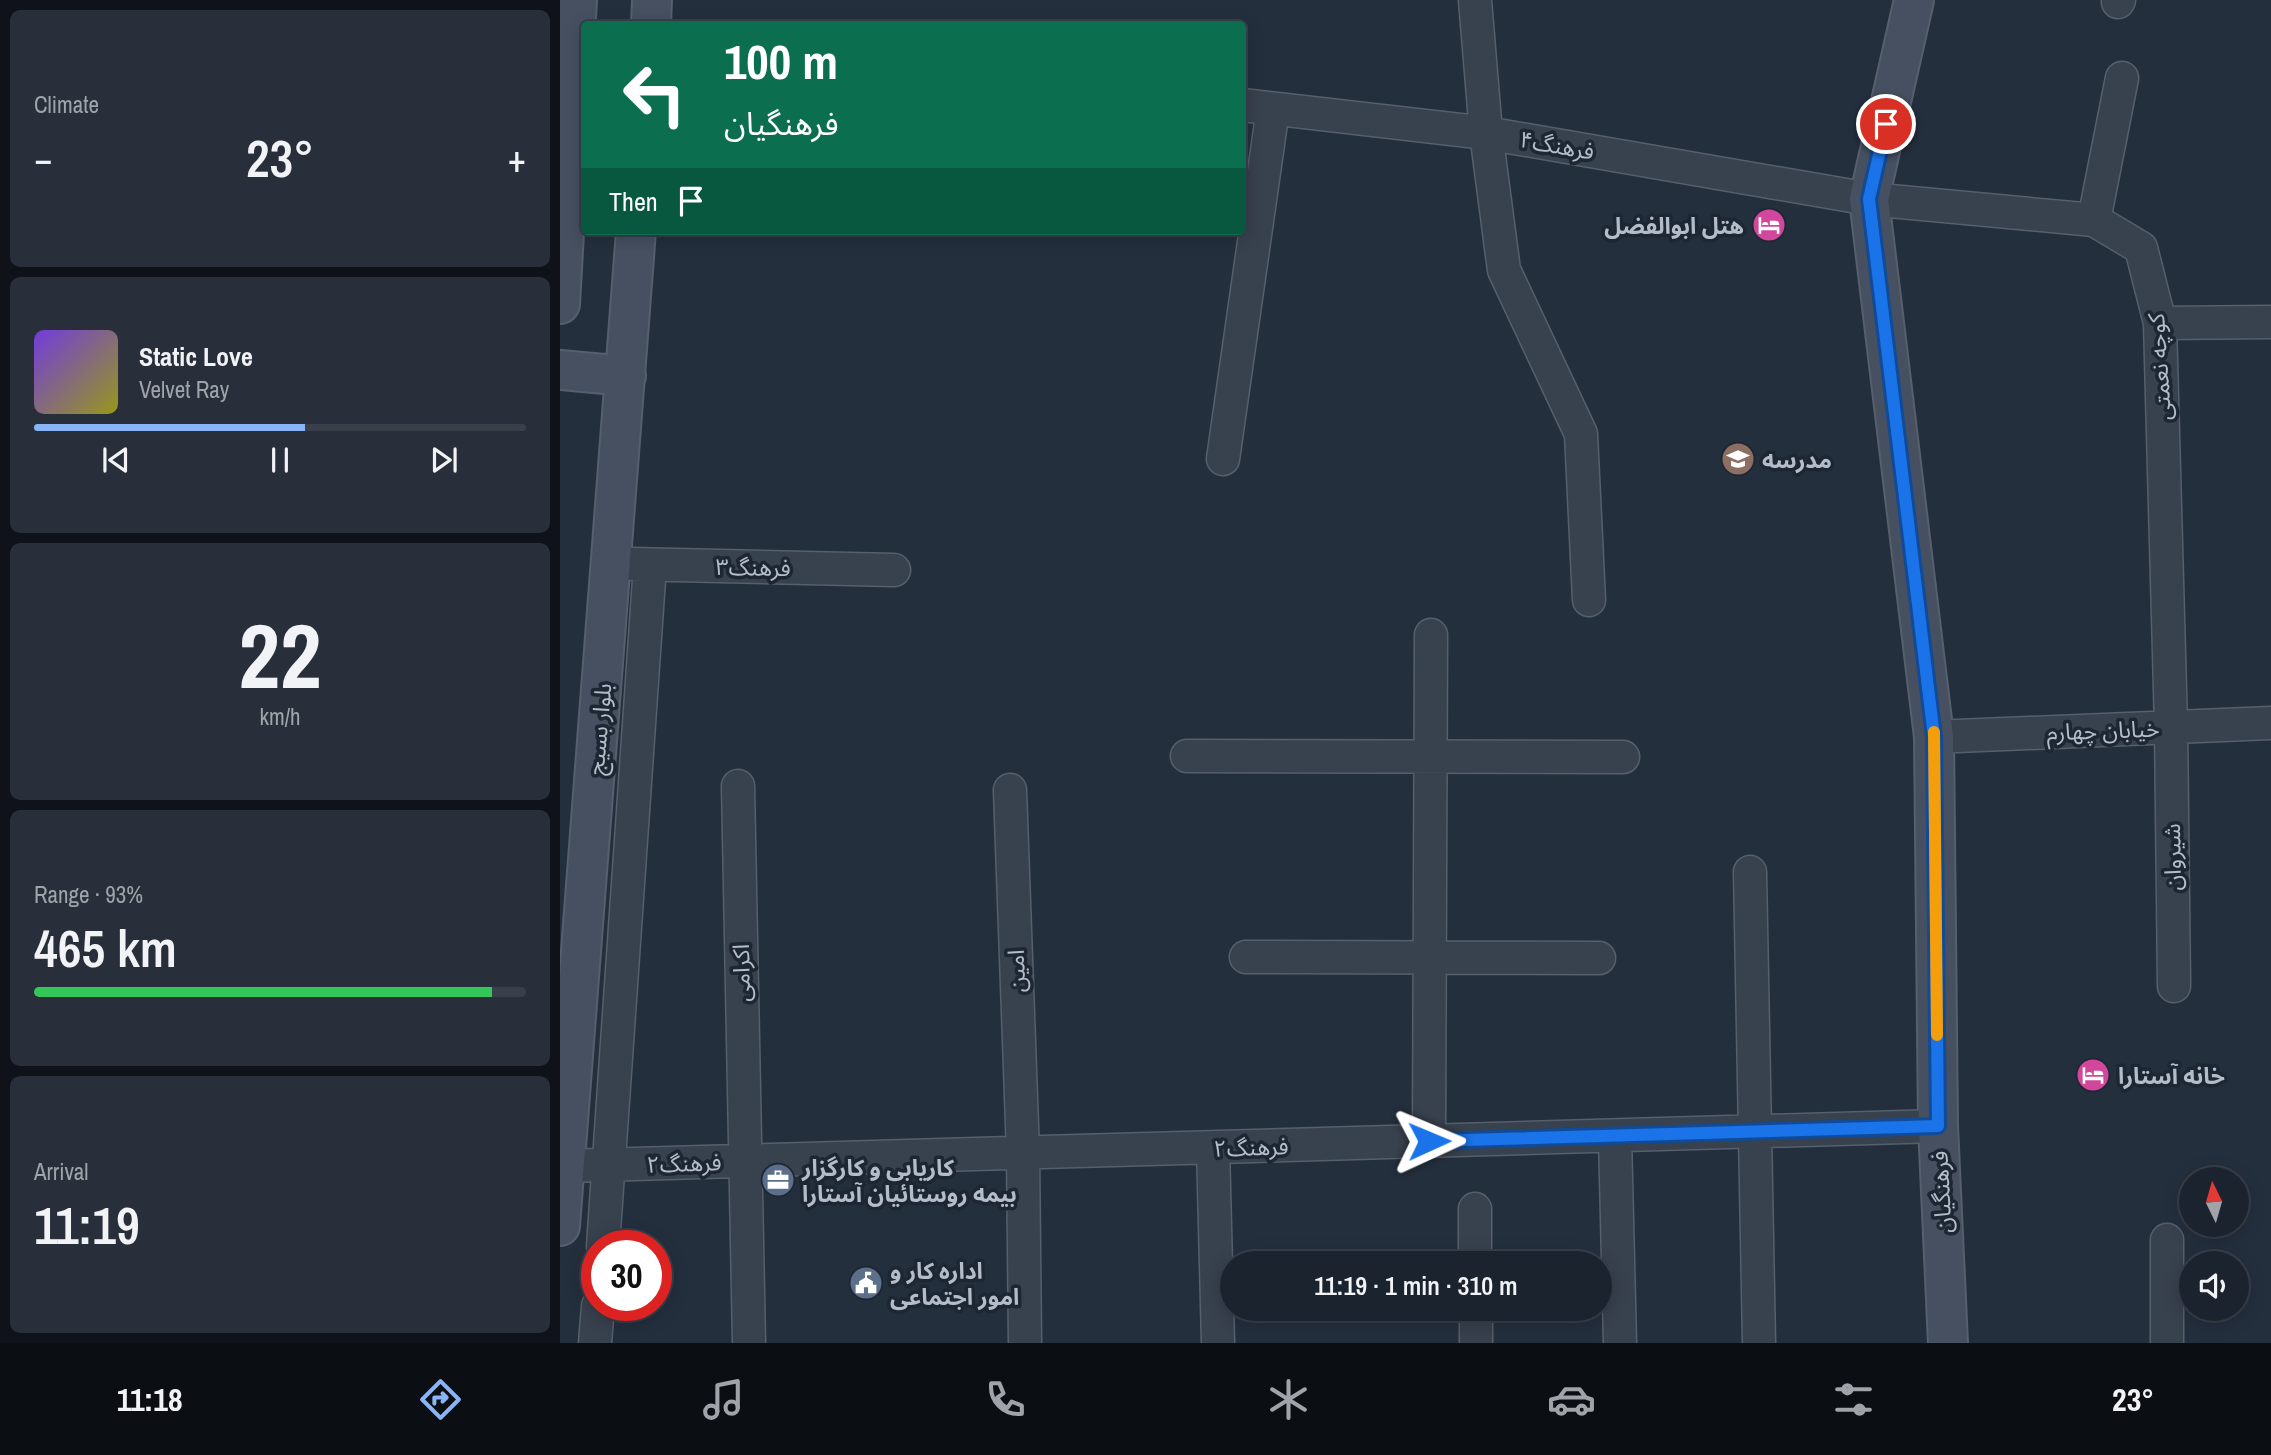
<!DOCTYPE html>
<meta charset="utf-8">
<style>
body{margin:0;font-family:"Archivo Narrow","Noto Sans Arabic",sans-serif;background:#282f3a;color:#f1f3f6;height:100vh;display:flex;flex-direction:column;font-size:26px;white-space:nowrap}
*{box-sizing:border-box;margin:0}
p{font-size:23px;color:#a0a4aa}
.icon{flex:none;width:38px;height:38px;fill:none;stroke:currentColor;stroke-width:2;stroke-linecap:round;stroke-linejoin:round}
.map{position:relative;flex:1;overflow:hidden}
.panel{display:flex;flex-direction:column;gap:10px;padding:10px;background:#0f1319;width:560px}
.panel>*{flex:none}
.hud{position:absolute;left:21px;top:21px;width:665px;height:214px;border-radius:7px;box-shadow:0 4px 18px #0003,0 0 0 2px #39404a;background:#0b6e4f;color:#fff;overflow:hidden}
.needle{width:46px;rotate:355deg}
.buttons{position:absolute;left:1619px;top:1167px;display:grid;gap:14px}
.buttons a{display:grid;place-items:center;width:70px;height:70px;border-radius:50%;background:#1b232e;box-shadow:0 4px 18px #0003,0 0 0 2px #39404a;font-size:35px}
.speed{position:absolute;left:21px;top:1230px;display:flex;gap:14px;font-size:35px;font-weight:700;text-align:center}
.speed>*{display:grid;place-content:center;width:91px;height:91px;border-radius:50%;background:#1b232e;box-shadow:0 4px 18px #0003,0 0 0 2px #39404a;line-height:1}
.speed .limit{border:10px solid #d22;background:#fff;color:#111}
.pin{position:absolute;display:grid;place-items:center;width:60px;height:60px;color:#fff;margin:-30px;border:4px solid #fff;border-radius:50%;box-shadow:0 2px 7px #0007}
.me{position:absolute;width:77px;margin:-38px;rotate:89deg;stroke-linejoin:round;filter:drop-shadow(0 0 5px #0008)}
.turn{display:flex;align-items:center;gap:24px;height:147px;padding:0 28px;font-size:32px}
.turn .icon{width:91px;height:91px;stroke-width:2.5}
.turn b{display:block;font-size:49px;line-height:60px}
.then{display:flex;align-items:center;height:66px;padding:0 28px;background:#0003;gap:14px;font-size:26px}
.big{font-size:52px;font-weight:600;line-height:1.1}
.panel .tile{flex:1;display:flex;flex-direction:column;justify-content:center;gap:10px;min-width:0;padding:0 24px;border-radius:10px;background:#282f3a}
.panel .dial{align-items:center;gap:0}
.dial b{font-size:91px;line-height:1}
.song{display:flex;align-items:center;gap:21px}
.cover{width:84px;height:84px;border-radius:10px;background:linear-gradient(135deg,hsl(260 70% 55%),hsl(60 70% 35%))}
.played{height:7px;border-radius:4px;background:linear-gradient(90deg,#8ab4f8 55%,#39404a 55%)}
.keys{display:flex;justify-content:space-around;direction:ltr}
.heat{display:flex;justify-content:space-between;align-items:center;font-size:38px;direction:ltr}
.charge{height:10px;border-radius:5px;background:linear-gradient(90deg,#34c759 93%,#39404a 0)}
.trip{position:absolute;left:660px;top:1251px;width:392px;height:70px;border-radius:35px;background:#1b232e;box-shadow:0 4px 18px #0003,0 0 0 2px #39404a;font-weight:600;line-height:70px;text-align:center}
.dock{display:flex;height:112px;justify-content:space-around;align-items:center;background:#0b0e12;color:#a0a4aa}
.dock .icon{width:49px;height:49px}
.dock .active{color:#8ab4f8}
.dock b{font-size:32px;color:#f1f3f6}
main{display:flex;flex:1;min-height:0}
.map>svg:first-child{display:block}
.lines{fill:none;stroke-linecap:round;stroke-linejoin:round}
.street-casing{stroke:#565f6c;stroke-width:35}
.secondary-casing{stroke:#565f6c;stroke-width:42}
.street{stroke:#38414e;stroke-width:32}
.secondary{stroke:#465061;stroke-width:38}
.route-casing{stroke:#114b97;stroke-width:18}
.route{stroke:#1a73e8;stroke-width:12}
.slow{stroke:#f59e0b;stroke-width:12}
.labels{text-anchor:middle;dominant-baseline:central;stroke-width:7;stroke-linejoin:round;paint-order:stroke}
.street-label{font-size:23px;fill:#b4bcc9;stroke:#1d2633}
.poi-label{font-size:23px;font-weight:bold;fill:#b4bcc9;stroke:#1d2633;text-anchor:start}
</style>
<main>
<section class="panel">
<div class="tile"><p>Climate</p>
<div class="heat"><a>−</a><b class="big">23°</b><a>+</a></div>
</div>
<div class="tile">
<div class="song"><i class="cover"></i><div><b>Static Love</b><p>Velvet Ray</p></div></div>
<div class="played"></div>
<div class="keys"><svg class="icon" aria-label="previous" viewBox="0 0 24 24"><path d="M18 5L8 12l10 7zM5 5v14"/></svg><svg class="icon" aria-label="pause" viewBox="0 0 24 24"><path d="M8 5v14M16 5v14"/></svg><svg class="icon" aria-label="next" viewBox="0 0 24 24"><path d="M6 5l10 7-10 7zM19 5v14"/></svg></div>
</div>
<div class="tile dial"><b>22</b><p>km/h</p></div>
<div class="tile"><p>Range · 93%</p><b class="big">465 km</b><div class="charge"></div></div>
<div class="tile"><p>Arrival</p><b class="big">11:19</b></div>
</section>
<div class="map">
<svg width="1711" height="1343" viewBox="0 0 1711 1343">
<rect width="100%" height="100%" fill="#242f3e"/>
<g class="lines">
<defs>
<path id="street" d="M915,0L926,133L944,270L1021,434L1029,600
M1558,2L1559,0
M682,105L926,133L1309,199L1534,220L1581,248L1600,323L1611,727L1614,986
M1534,220L1562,78
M1600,323L1711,322
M663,459L713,109
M71,564L334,570
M1374,737L1711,723
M627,756L1063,757
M178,786L189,1343
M450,790L463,1153L465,1343
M1190,872L1199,1343
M686,957L1039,958
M1055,1136L1060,1343
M869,1141L871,635
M653,1148L658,1343
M4,1166L1378,1126
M915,1209V1264
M43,1246L90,565
M916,1309V1343
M35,1343L38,1306
M1607,1343V1240"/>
<path id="secondary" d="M1354,0L1309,199L1374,737L1378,1126L1388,1343
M91,24L92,0
M0,304L17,0
M0,370L66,376
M0,1226L76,231"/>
</defs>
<use href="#street" class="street-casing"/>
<use href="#secondary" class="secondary-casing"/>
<use href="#street" class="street"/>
<use href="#secondary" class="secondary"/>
</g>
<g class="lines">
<defs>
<path id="route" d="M869,1141L1378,1126L1374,737L1309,199L1326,124"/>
</defs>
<use href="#route" class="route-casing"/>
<use href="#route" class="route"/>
<path class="slow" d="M1374,732L1377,1035"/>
</g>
<defs>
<symbol id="hotel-disc" viewBox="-11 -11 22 22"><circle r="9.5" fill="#d1479c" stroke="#1d2633"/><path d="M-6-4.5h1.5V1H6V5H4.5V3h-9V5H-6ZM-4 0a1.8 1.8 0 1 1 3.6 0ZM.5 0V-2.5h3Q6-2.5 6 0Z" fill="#fff"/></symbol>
<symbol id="school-disc" viewBox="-11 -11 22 22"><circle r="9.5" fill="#8d6e63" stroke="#1d2633"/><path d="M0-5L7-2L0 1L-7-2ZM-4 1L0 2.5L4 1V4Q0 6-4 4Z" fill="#fff"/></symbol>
<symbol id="office-disc" viewBox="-11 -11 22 22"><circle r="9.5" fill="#5c6f8a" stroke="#1d2633"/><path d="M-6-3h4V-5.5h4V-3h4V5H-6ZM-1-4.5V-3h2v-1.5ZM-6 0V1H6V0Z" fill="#fff"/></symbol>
<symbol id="civic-disc" viewBox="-11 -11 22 22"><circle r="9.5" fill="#5c6f8a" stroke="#1d2633"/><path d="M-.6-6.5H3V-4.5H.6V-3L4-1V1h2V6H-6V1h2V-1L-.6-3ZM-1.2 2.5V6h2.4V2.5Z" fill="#fff"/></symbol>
</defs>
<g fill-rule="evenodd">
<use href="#hotel-disc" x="1190" y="206" width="38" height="38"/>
<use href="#school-disc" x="1159" y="440" width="38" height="38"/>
<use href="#hotel-disc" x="1514" y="1056" width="38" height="38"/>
<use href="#office-disc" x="199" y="1161" width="38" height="38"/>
<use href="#civic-disc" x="287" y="1264" width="38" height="38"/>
</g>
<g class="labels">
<g class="street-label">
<text transform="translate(997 145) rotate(10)">فرهنگ۴</text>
<text transform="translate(1599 367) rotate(-94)">کوچه نعمتی</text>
<text transform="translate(193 567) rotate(1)">فرهنگ۳</text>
<text transform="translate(39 729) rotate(-85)">بلوار بسیج</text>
<text transform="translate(1543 730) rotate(-2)">خیابان چهارم</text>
<text transform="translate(1612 857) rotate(-91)">شیروان</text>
<text transform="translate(456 971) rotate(-92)">امین</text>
<text transform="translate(181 973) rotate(-91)">اکرامی</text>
<text transform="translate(691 1147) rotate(-2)">فرهنگ۲</text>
<text transform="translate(124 1163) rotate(-2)">فرهنگ۲</text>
<text transform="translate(1381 1192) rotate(-93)">فرهنگیان</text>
</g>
<g class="poi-label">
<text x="1184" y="225" text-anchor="end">هتل ابوالفضل</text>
<text x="1202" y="459">مدرسه</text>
<text x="1558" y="1075">خانه آستارا</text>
<text x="242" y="1167">کاریابی و کارگزار<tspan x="242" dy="26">بیمه روستائیان آستارا</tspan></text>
<text x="330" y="1270">اداره کار و<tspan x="330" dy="26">امور اجتماعی</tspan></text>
</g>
</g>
</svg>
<div class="buttons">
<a><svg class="needle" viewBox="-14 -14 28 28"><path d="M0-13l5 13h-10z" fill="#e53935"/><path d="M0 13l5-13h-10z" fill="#a0a4aa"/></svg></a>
<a><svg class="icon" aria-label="sound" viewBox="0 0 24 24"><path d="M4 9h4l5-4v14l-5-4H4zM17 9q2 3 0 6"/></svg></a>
</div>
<div class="speed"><div class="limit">30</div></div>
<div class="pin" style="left:1326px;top:124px;background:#d93025"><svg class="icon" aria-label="arrive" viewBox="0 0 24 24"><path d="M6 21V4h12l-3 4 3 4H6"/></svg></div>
<svg class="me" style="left:869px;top:1141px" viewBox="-20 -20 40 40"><path d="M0-17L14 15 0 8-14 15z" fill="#1a73e8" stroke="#fff" stroke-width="4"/></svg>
<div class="trip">11:19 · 1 min · 310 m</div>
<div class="hud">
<div class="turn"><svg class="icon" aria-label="left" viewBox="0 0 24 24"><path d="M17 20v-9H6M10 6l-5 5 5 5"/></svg><div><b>100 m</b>فرهنگیان</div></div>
<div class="then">Then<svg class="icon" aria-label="arrive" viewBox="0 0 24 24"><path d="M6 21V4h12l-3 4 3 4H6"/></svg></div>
</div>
</div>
</main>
<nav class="dock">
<b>11:18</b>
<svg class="icon active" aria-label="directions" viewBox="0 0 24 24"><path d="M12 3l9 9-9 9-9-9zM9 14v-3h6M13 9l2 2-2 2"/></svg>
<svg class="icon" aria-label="music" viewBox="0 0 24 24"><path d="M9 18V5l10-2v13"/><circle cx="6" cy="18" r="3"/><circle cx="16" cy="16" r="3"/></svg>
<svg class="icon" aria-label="phone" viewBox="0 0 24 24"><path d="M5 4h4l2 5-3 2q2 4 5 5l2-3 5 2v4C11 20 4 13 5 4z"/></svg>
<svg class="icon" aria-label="climate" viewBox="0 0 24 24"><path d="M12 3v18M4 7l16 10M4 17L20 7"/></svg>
<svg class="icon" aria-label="car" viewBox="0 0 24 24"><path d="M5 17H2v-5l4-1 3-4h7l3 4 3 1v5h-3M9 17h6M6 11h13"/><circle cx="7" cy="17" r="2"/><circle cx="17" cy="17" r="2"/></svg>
<svg class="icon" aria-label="filters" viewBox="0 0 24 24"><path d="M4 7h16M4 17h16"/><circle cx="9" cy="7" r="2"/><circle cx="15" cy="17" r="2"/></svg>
<b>23°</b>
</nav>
